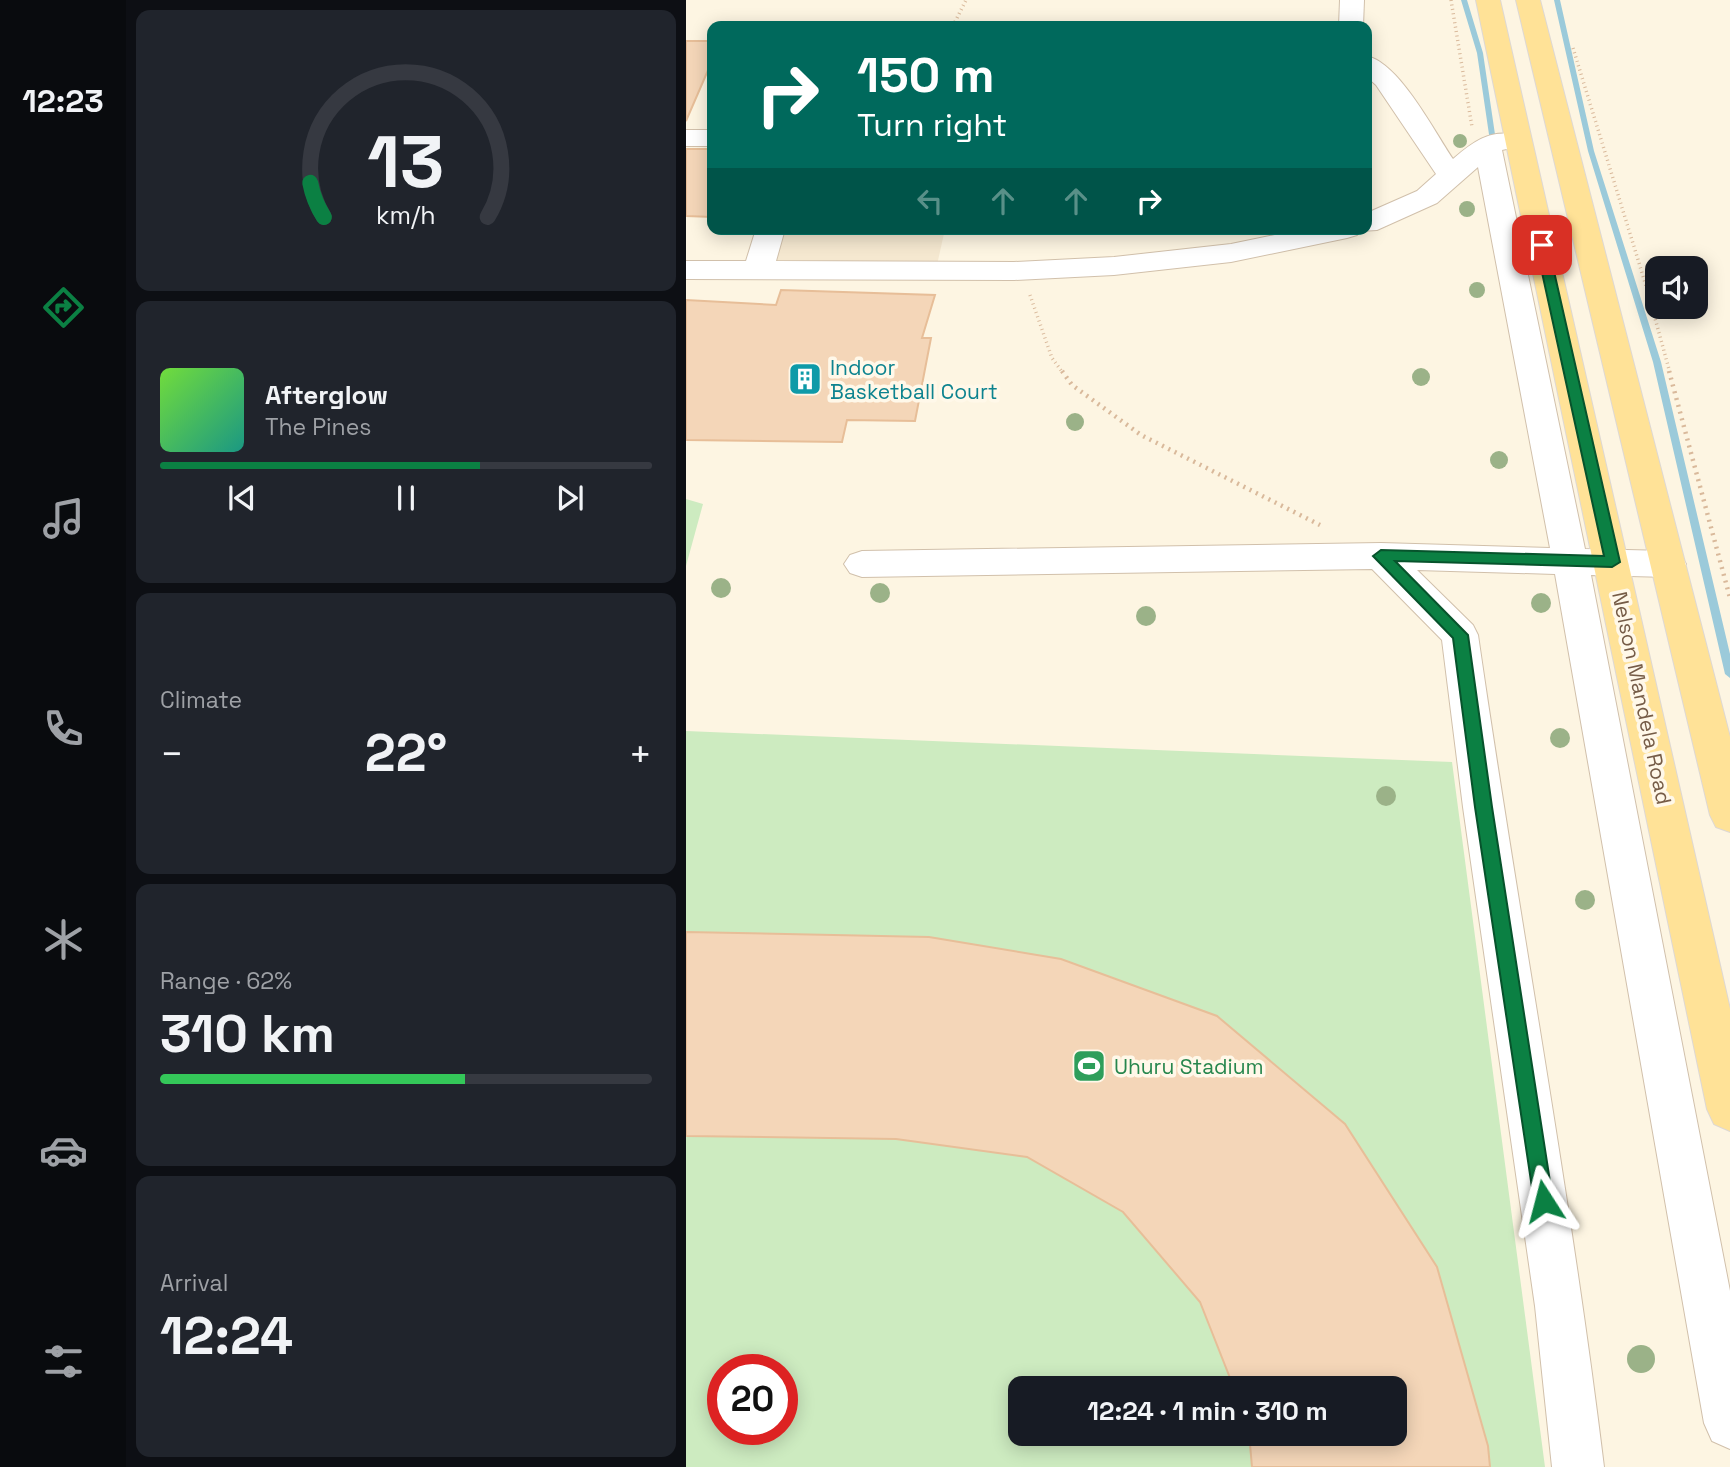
<!DOCTYPE html>
<meta charset="utf-8">
<style>
body{margin:0;font-family:"Space Grotesk",sans-serif;background:#20242c;color:#f1f3f6;height:100vh;display:flex;flex-direction:column;font-size:26px;white-space:nowrap}
*{box-sizing:border-box;margin:0}
p{font-size:23px;color:#9ea1a6}
.icon{flex:none;width:38px;height:38px;fill:none;stroke:currentColor;stroke-width:2;stroke-linecap:round;stroke-linejoin:round}
.map{position:relative;flex:1;overflow:hidden}
.sheet{display:flex;flex-direction:column;gap:10px;padding:10px;background:#0d0f14;width:560px}
.sheet>*{flex:none}
.hud{position:absolute;left:21px;top:21px;width:665px;height:214px;border-radius:14px;box-shadow:0 4px 18px #0003;background:#00695c;color:#fff;overflow:hidden}
.tools{position:absolute;left:959px;top:256px;display:grid;gap:14px}
.tools a{display:grid;place-items:center;width:63px;height:63px;border-radius:14px;background:#171b24;box-shadow:0 4px 18px #0003;font-size:35px}
.speed{position:absolute;left:21px;top:1354px;display:flex;gap:14px;font-size:35px;font-weight:700;text-align:center}
.speed>*{display:grid;place-content:center;width:91px;height:91px;border-radius:50%;background:#171b24;box-shadow:0 4px 18px #0003;line-height:1}
.speed .limit{border:10px solid #d22;background:#fff;color:#111}
.pin{position:absolute;display:grid;place-items:center;width:60px;height:60px;color:#fff;margin:-30px;border-radius:14px;box-shadow:0 4px 10px #0006}
.me{position:absolute;width:77px;margin:-38px;rotate:351deg;stroke-linejoin:round;filter:drop-shadow(0 0 5px #0008)}
.turn{display:flex;align-items:center;gap:24px;height:147px;padding:0 35px;font-size:32px}
.turn .icon{width:91px;height:91px;stroke-width:2.5}
.turn b{display:block;font-size:49px;line-height:60px}
.lanes{display:flex;align-items:center;height:66px;padding:0 35px;background:#0003;justify-content:center;gap:35px;direction:ltr}
.lanes .off{opacity:.35}
.big{font-size:52px;font-weight:600;line-height:1.1}
.sheet .card{flex:1;display:flex;flex-direction:column;justify-content:center;gap:10px;min-width:0;padding:0 24px;border-radius:14px;background:#20242c}
.sheet .dial{align-items:center;gap:0}
.dial svg{height:182px;overflow:visible;fill:none;stroke:#363941;stroke-width:7;stroke-linecap:round;text-anchor:middle}
.dial text{fill:#f1f3f6;stroke:none}
.song{display:flex;align-items:center;gap:21px}
.cover{width:84px;height:84px;border-radius:10px;background:linear-gradient(135deg,hsl(100 70% 55%),hsl(170 70% 35%))}
.played{height:7px;border-radius:4px;background:linear-gradient(90deg,#0b8043 65%,#363941 65%)}
.keys{display:flex;justify-content:space-around;direction:ltr}
.heat{display:flex;justify-content:space-between;align-items:center;font-size:38px;direction:ltr}
.charge{height:10px;border-radius:5px;background:linear-gradient(90deg,#34c759 62%,#363941 0)}
.trip{position:absolute;left:322px;top:1376px;width:399px;height:70px;border-radius:14px;background:#171b24;box-shadow:0 4px 18px #0003;font-weight:600;line-height:70px;text-align:center}
main{display:flex;flex:1;min-height:0}
.menu{display:flex;flex-direction:column;width:126px;justify-content:space-around;align-items:center;background:#090b0e;color:#9ea1a6}
.menu .icon{width:49px;height:49px}
.menu .selected{color:#0b8043}
.menu b{font-size:32px;color:#f1f3f6}
.map>svg:first-child{display:block}
.residential{fill:#f5e8d0}
.green{fill:#cdebc0;fill-rule:evenodd}
.lines{fill:none;stroke-linecap:round;stroke-linejoin:round}
.stream{fill:#9bcada;fill-rule:evenodd}
.building{fill:#f4d6b8;stroke:#e7be98;stroke-width:2}
.minor-casing{stroke:#d1c0ab;stroke-width:2}
.major-casing{stroke:#ded8d3;stroke-width:2}
.path-far1{stroke:#d9b99b;stroke-width:3.5;stroke-dasharray:1 3.5;stroke-linecap:butt}
.path{stroke:#d9b99b;stroke-width:4.5;stroke-dasharray:2 5;stroke-linecap:butt}
.minor{fill:#fff;fill-rule:evenodd}
.major{fill:#ffe297;fill-rule:evenodd}
.tree{fill:#9bb288}
.route{fill:#0b8043;stroke:#07532c;stroke-width:2}
.labels{text-anchor:middle;dominant-baseline:central;stroke-width:7;stroke-linejoin:round;paint-order:stroke}
.culture-label{font-size:21px;fill:#0d838f;stroke:#fff8e9;text-anchor:start}
.street-label{font-size:21px;fill:#765c47;stroke:#fff8e9}
.leisure-label{font-size:21px;fill:#27864d;stroke:#fff8e9;text-anchor:start}
</style>
<main>
<nav class="menu">
<b>12:23</b>
<svg class="icon selected" aria-label="directions" viewBox="0 0 24 24"><path d="M12 3l9 9-9 9-9-9zM9 14v-3h6M13 9l2 2-2 2"/></svg>
<svg class="icon" aria-label="music" viewBox="0 0 24 24"><path d="M9 18V5l10-2v13"/><circle cx="6" cy="18" r="3"/><circle cx="16" cy="16" r="3"/></svg>
<svg class="icon" aria-label="phone" viewBox="0 0 24 24"><path d="M5 4h4l2 5-3 2q2 4 5 5l2-3 5 2v4C11 20 4 13 5 4z"/></svg>
<svg class="icon" aria-label="climate" viewBox="0 0 24 24"><path d="M12 3v18M4 7l16 10M4 17L20 7"/></svg>
<svg class="icon" aria-label="car" viewBox="0 0 24 24"><path d="M5 17H2v-5l4-1 3-4h7l3 4 3 1v5h-3M9 17h6M6 11h13"/><circle cx="7" cy="17" r="2"/><circle cx="17" cy="17" r="2"/></svg>
<svg class="icon" aria-label="filters" viewBox="0 0 24 24"><path d="M4 7h16M4 17h16"/><circle cx="9" cy="7" r="2"/><circle cx="15" cy="17" r="2"/></svg>
</nav>
<section class="sheet">
<div class="card dial"><svg viewBox="0 0 100 80">
<path d="M14 69A42 42 0 1 1 86 69"/>
<path d="M14 69A42 42 0 0 1 8 54" stroke="#0b8043"/>
<text x="50" y="56" font-size="32" font-weight="700">13</text>
<text x="50" y="72" font-size="11">km/h</text>
</svg></div>
<div class="card">
<div class="song"><i class="cover"></i><div><b>Afterglow</b><p>The Pines</p></div></div>
<div class="played"></div>
<div class="keys"><svg class="icon" aria-label="previous" viewBox="0 0 24 24"><path d="M18 5L8 12l10 7zM5 5v14"/></svg><svg class="icon" aria-label="pause" viewBox="0 0 24 24"><path d="M8 5v14M16 5v14"/></svg><svg class="icon" aria-label="next" viewBox="0 0 24 24"><path d="M6 5l10 7-10 7zM19 5v14"/></svg></div>
</div>
<div class="card"><p>Climate</p>
<div class="heat"><a>−</a><b class="big">22°</b><a>+</a></div>
</div>
<div class="card"><p>Range · 62%</p><b class="big">310 km</b><div class="charge"></div></div>
<div class="card"><p>Arrival</p><b class="big">12:24</b></div>
</section>
<div class="map">
<svg width="1044" height="1467" viewBox="0 0 1044 1467">
<rect width="100%" height="100%" fill="#fdf5e2"/>
<path class="residential" d="M93,229H259L251,265L82,262Z"/>
<path class="green" d="M0,499L17,504L0,566Z
M0,731L766,762L859,1467H0ZM37,1370H96V1430H37ZM334,1388H709V1433H334Z"/>
<g class="lines">
<path class="stream" d="M775,0H781L797,53L811,148L808,150L805,148L791,53Z
M868,0H874L908,151L975,362L1044,654V678L1039,674L967,362L902,151Z"/>
</g>
<path class="building" d="M0,41H26V61L0,121Z
M0,149H26V217L0,216Z
M95,290L249,295L236,338H245L229,421L161,420L156,442L0,440V300L90,305Z
M0,932L243,937L375,959L531,1016L659,1124L751,1267L802,1446L804,1467H566L563,1433H709V1388H548L514,1302L437,1212L341,1157L210,1139L0,1136Z"/>
<g class="lines">
<defs>
<path id="minor" d="M654,0H678L677,26H653Z
M681,56C714,64 748,131 767,159C786,143 803,129 830,135L834,141L830,147L816,150L899,549L982,551L994,555L1000,564L994,573L982,577L905,575L1044,1291V1449L1026,1441L1018,1423L869,574L731,570L787,625L792,635C832,913 884,1188 918,1467H866L849,1306L777,807L756,640L686,569L176,577L164,573L158,564L164,555L176,551L695,543L864,548L792,167L751,203L691,230L674,231L671,235L661,238L545,262L428,275L328,280L0,279V261H60L70,229H99L90,261L328,262L428,257L545,244L617,229H681V213L731,191L750,174L690,85L681,77Z
M0,130H26V146H0Z"/>
<path id="major" d="M790,0H814L1044,1009V1131L1028,1124L1021,1109Z
M830,0H854L1044,737V832L1030,827L1024,815Z"/>
</defs>
<use href="#minor" class="minor-casing"/>
<use href="#major" class="major-casing"/>
<path class="path-far1" d="M765,0L786,127
M267,26L280,0
M887,48L961,289L984,373
M344,295L366,358L377,373"/>
<path class="path" d="M376,371L386,385L455,435L634,525
M983,371L1044,598"/>
<use href="#minor" class="minor"/>
<use href="#major" class="major"/>
</g>
<g class="tree">
<circle cx="774" cy="141" r="7"/>
<circle cx="781" cy="209" r="8"/>
<circle cx="791" cy="290" r="8"/>
<circle cx="735" cy="377" r="9"/>
<circle cx="389" cy="422" r="9"/>
<circle cx="813" cy="460" r="9"/>
<circle cx="35" cy="588" r="10"/>
<circle cx="194" cy="593" r="10"/>
<circle cx="855" cy="603" r="10"/>
<circle cx="460" cy="616" r="10"/>
<circle cx="874" cy="738" r="10"/>
<circle cx="700" cy="796" r="10"/>
<circle cx="899" cy="900" r="10"/>
<circle cx="955" cy="1359" r="14"/>
</g>
<path class="route" d="M856,241L862,245L934,562L926,567L709,561L782,635L806,807L867,1201L865,1208L858,1211L851,1208L848,1201L789,807L767,638L687,556L695,550L918,556L850,245Z"/>
<defs>
<symbol id="building-square" viewBox="-11 -11 22 22"><rect x="-9" y="-9" width="18" height="18" rx="4" fill="#0f9aa8" stroke="#fff8e9"/><path d="M-4-6H4V6H1V3H-1V6H-4ZM-2.5-4.3h1.7v1.8h-1.7ZM.8-4.3h1.7v1.8H.8ZM-2.5-1h1.7V.8h-1.7ZM.8-1h1.7V.8H.8Z" fill="#fff"/></symbol>
<symbol id="stadium-square" viewBox="-11 -11 22 22"><rect x="-9" y="-9" width="18" height="18" rx="4" fill="#2e9e5b" stroke="#fff8e9"/><path d="M0-5a6.5 5 0 1 0 0 10a6.5 5 0 1 0 0-10ZM-3.5-1.8h7v3.6h-7Z" fill="#fff"/></symbol>
</defs>
<g fill-rule="evenodd">
<use href="#building-square" x="100" y="360" width="38" height="38"/>
<use href="#stadium-square" x="384" y="1047" width="38" height="38"/>
</g>
<g class="labels">
<g class="culture-label">
<text x="144" y="367">Indoor<tspan x="144" dy="24">Basketball Court</tspan></text>
</g>
<g class="street-label">
<text transform="translate(956 698) rotate(78)">Nelson Mandela Road</text>
</g>
<g class="leisure-label">
<text x="428" y="1066">Uhuru Stadium</text>
</g>
</g>
</svg>
<div class="tools">
<a><svg class="icon" aria-label="sound" viewBox="0 0 24 24"><path d="M4 9h4l5-4v14l-5-4H4zM17 9q2 3 0 6"/></svg></a>
</div>
<div class="speed"><div class="limit">20</div></div>
<div class="pin" style="left:856px;top:245px;background:#d93025"><svg class="icon" aria-label="arrive" viewBox="0 0 24 24"><path d="M6 21V4h12l-3 4 3 4H6"/></svg></div>
<svg class="me" style="left:858px;top:1201px" viewBox="-20 -20 40 40"><path d="M0-17L14 15 0 8-14 15z" fill="#0b8043" stroke="#fff" stroke-width="4"/></svg>
<div class="trip">12:24 · 1 min · 310 m</div>
<div class="hud">
<div class="turn"><svg class="icon" aria-label="right" viewBox="0 0 24 24"><path d="M7 20v-9h11M14 6l5 5-5 5"/></svg><div><b>150 m</b>Turn right</div></div>
<div class="lanes"><svg class="icon off" aria-label="left" viewBox="0 0 24 24"><path d="M17 20v-9H6M10 6l-5 5 5 5"/></svg><svg class="icon off" aria-label="ahead" viewBox="0 0 24 24"><path d="M12 20V5M6 11l6-6 6 6"/></svg><svg class="icon off" aria-label="ahead" viewBox="0 0 24 24"><path d="M12 20V5M6 11l6-6 6 6"/></svg><svg class="icon" aria-label="right" viewBox="0 0 24 24"><path d="M7 20v-9h11M14 6l5 5-5 5"/></svg></div>
</div>
</div>
</main>
